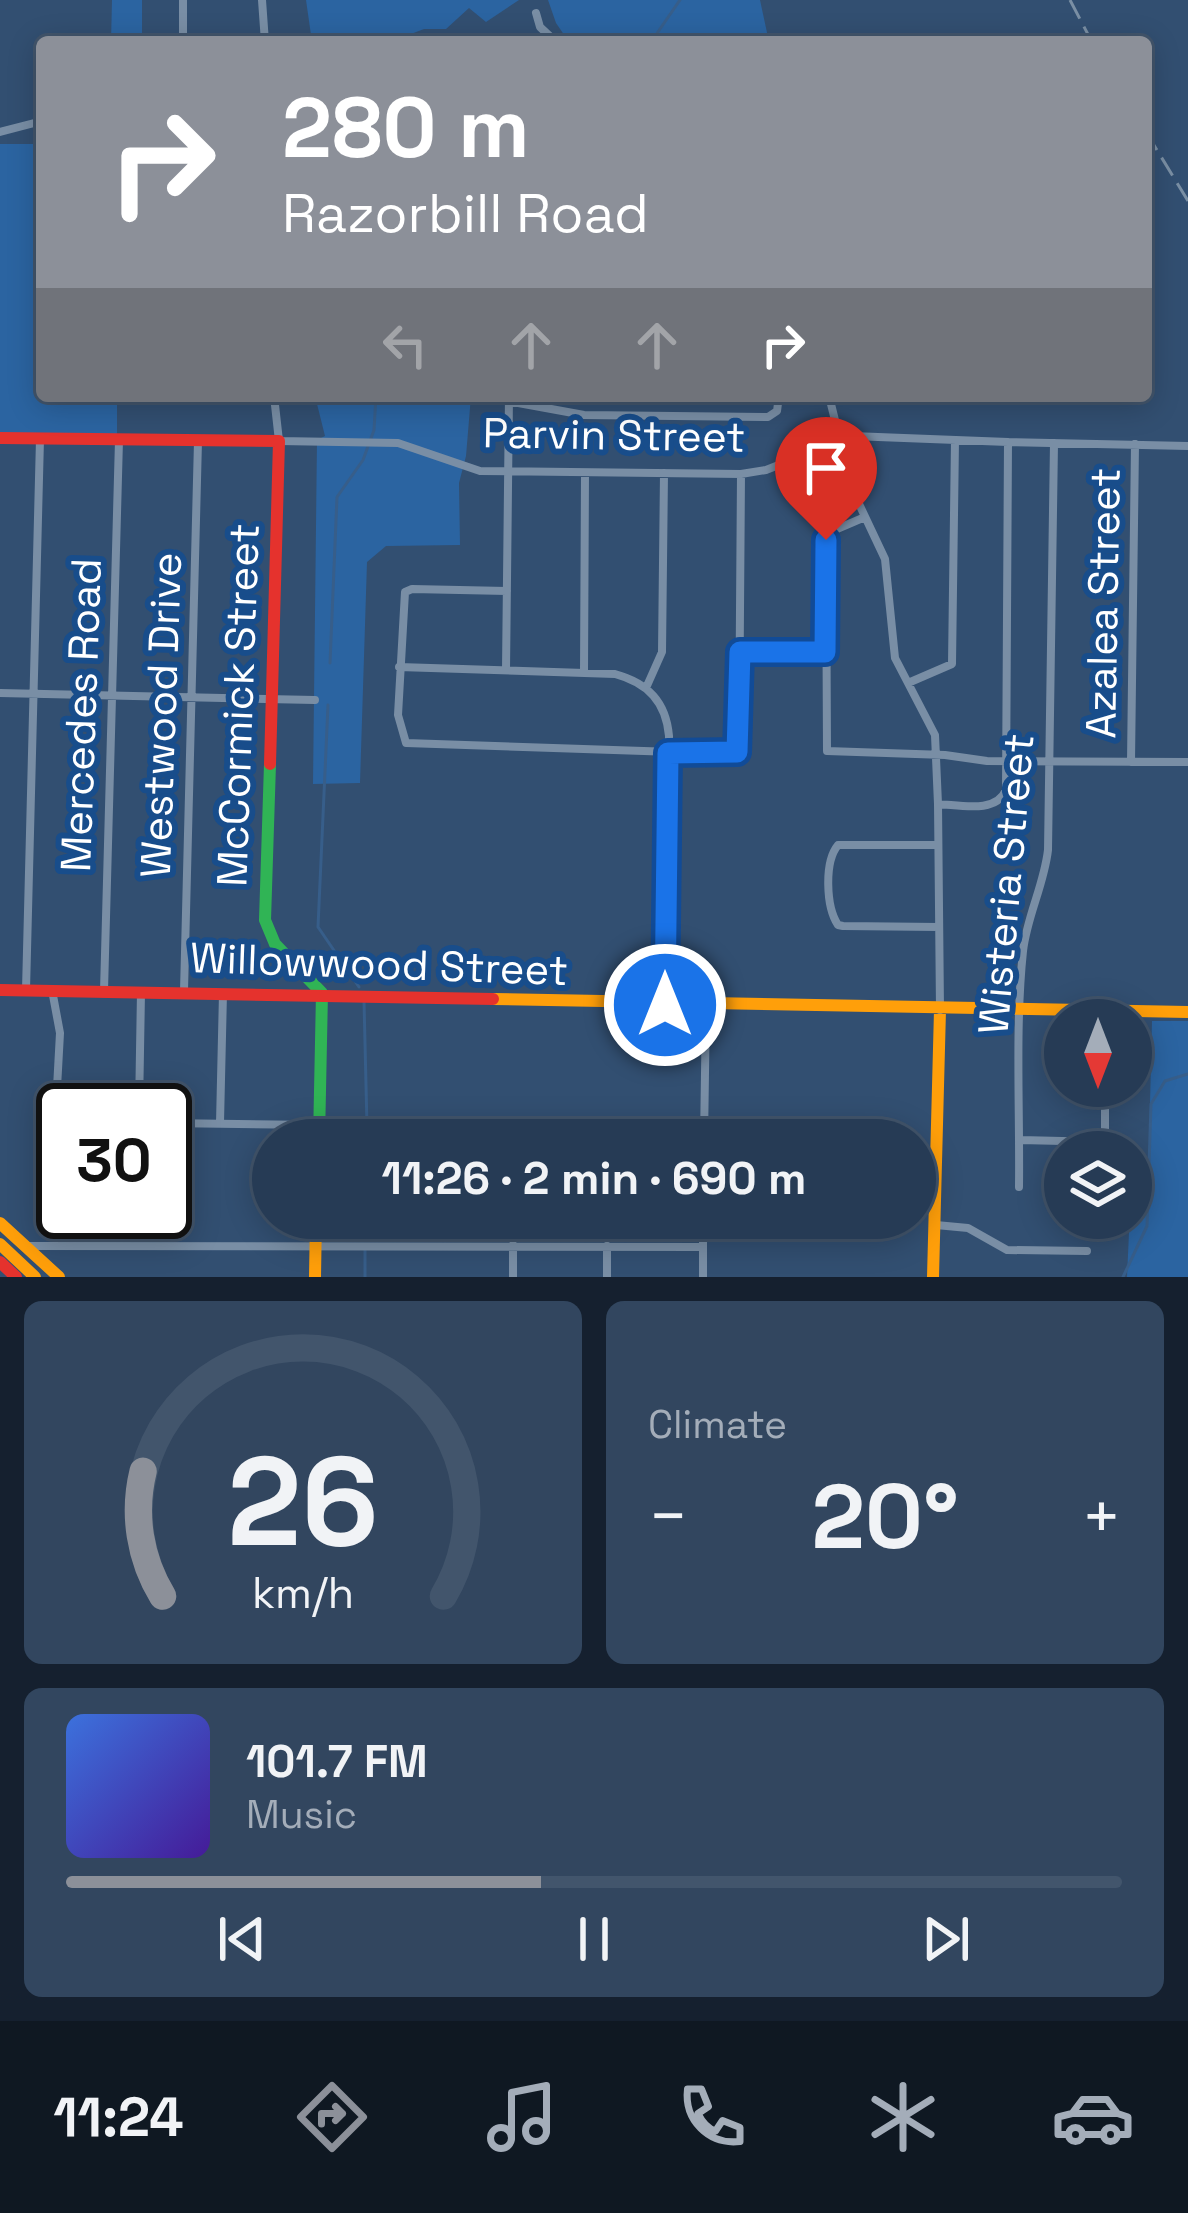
<!DOCTYPE html>
<meta charset="utf-8">
<style>
body{margin:0;font-family:"Space Grotesk",sans-serif;background:#32465f;color:#f1f3f6;height:100vh;display:flex;flex-direction:column;font-size:45px;white-space:nowrap}
*{box-sizing:border-box;margin:0}
p{font-size:39px;color:#a4adb9}
.icon{flex:none;width:66px;height:66px;fill:none;stroke:currentColor;stroke-width:2;stroke-linecap:round;stroke-linejoin:round}
.map{position:relative;height:1277px;overflow:hidden}
.drawer{display:flex;flex-direction:column;gap:24px;padding:24px;background:#15202f;flex:1}
.drawer>*{flex:none}
.banner{position:absolute;left:36px;top:36px;width:1116px;height:366px;border-radius:12px;box-shadow:0 6px 30px #0003,0 0 0 3px #42556c;background:#8c9099;color:#fff;overflow:hidden}
.needle{width:78px;rotate:180deg}
.buttons{position:absolute;left:1044px;top:999px;display:grid;gap:24px}
.buttons a{display:grid;place-items:center;width:108px;height:108px;border-radius:50%;background:#263b55;box-shadow:0 6px 30px #0003,0 0 0 3px #42556c;font-size:60px}
.speed{position:absolute;left:36px;top:1083px;display:flex;gap:24px;font-size:60px;font-weight:700;text-align:center}
.speed>*{display:grid;place-content:center;width:156px;height:156px;border-radius:50%;background:#263b55;box-shadow:0 6px 30px #0003,0 0 0 3px #42556c;line-height:1}
.speed .limit{border:6px solid #111;border-radius:18px;background:#fff;color:#111}
.pin{position:absolute;display:grid;place-items:center;width:102px;height:102px;color:#fff;margin:-123px -51px;border-radius:50% 50% 50% 0;rotate:-45deg;box-shadow:0 0 12px #0007}
.pin .icon{rotate:45deg}
.me{position:absolute;width:132px;margin:-66px;rotate:0deg;stroke-linejoin:round;filter:drop-shadow(0 0 9px #0008)}
.turn{display:flex;align-items:center;gap:42px;height:252px;padding:0 48px;font-size:54px}
.turn .icon{width:156px;height:156px;stroke-width:2.5}
.turn b{display:block;font-size:84px;line-height:102px}
.lanes{display:flex;align-items:center;height:114px;padding:0 48px;background:#0003;justify-content:center;gap:60px;direction:ltr}
.lanes .off{opacity:.35}
.big{font-size:90px;font-weight:700;line-height:1.1}
.drawer .tile{flex:1;display:flex;flex-direction:column;justify-content:center;gap:18px;min-width:0;padding:0 42px;border-radius:18px;background:#32465f}
.drawer .dial{align-items:center;gap:0}
.dial svg{height:312px;overflow:visible;fill:none;stroke:#42556c;stroke-width:7;stroke-linecap:round;text-anchor:middle}
.dial text{fill:#f1f3f6;stroke:none}
.song{display:flex;align-items:center;gap:36px}
.cover{width:144px;height:144px;border-radius:18px;background:linear-gradient(135deg,hsl(220 70% 55%),hsl(260 70% 35%))}
.played{height:12px;border-radius:6px;background:linear-gradient(90deg,#8c9099 45%,#42556c 45%)}
.keys{display:flex;justify-content:space-around;direction:ltr}
.heat{display:flex;justify-content:space-between;align-items:center;font-size:66px;direction:ltr}
.drawer .tiles{flex:1;display:grid;gap:24px;grid-template-columns:1fr 1fr}
.tile:last-child{grid-column:span 2}
.trip{position:absolute;left:252px;top:1119px;width:684px;height:120px;border-radius:60px;background:#263b55;box-shadow:0 6px 30px #0003,0 0 0 3px #42556c;font-weight:700;line-height:120px;text-align:center}
.menu{display:flex;height:192px;justify-content:space-around;align-items:center;background:#0f1822;color:#a4adb9}
.menu .icon{width:84px;height:84px}
.menu .on{color:#8c9099}
.menu b{font-size:54px;color:#f1f3f6}
.map>svg:first-child{display:block}
.green{fill:#2b64a1}
.lines{fill:none;stroke-linecap:round;stroke-linejoin:round}
.stream{stroke:#375e8a;stroke-width:3}
.street{stroke:#798ea5;stroke-width:8}
.fast{stroke:#30b455;stroke-width:12}
.slow{stroke:#ff9f0a;stroke-width:12}
.jam{stroke:#e5322d;stroke-width:12}
.rail{stroke:#7a8fa4;stroke-width:3;stroke-dasharray:21 9;stroke-linecap:butt}
.route-casing{stroke:#114b97;stroke-width:30}
.route{stroke:#1a73e8;stroke-width:21}
.labels{text-anchor:middle;dominant-baseline:central;stroke-width:12;stroke-linejoin:round;paint-order:stroke}
.street-label{font-size:42px;fill:#fff;stroke:#184d8b}
</style>
<div class="map">
<svg width="1188" height="1277" viewBox="0 0 1188 1277">
<rect width="100%" height="100%" fill="#324f71"/>
<path class="green" d="M112,0H142V42H111Z
M306,0H519L486,22L469,8L446,29H424L390,42H360L353,33L327,42H312Z
M548,0H760L769,42H569L556,23Z
M0,144H42V396H117V440L0,439Z
M315,396H471L466,456L459,483L460,545L386,546L367,562L360,783L313,784L317,440L325,436Z
M1152,1021H1188V1277H1127L1131,1188L1148,1187Z"/>
<g class="lines">
<path class="stream" d="M651,42L680,0
M330,663L337,497L363,460L374,430L376,396
M328,705L318,927L359,987
M364,1001L367,1127
M367,1140V1137
M365,1238L366,1218
M365,1277V1250
M1123,1277L1147,1226L1151,1104L1165,1081L1188,1074"/>
<path class="street" d="M183,0V42
M262,0L265,42
M536,13L540,27L556,42
M438,42H441
M0,132L42,121
M274,396L279,441L398,443L480,471L741,474L766,470L852,436L1008,442
M829,396L852,489L885,559L895,658L935,735L938,804
M872,400L877,396
M507,401L584,415L768,417L777,411L779,396
M865,517L830,532L826,540L827,751L945,755L987,761L1188,762
M507,591L412,589L405,592L398,715L406,743L734,754L739,746L741,474
M740,652H825
M399,667L615,674C648,683 666,702 669,736L665,1003
M506,670L509,396
M584,672L585,473
M908,683L952,664L955,440
M646,688L662,652L664,473
M0,693L315,700
M1131,762L1135,444
M937,845H838C824,862 826,907 838,925L843,926L939,927
M26,990L40,439
M52,990L60,1033L56,1106L63,1121
M104,991L119,440
M184,991L198,441
M940,1010L938,804C960,805 996,814 1006,790L1008,442L1188,446
M139,1110L141,992
M165,1123L319,1125
M220,1123L223,993
M319,1131L495,1134
M469,1140V1127L480,1120L492,1125L494,1140
M704,1140L706,1006
M1020,1140L1105,1142V1097
M1019,1187C1020,1110 1015,1027 1023,951C1027,916 1044,885 1048,850L1054,443
M915,1190H937
M936,1225L968,1228L1007,1250L1087,1251
M26,1246L703,1247
M607,1246V1277
M513,1277V1245
M703,1277V1218"/>
<path class="fast" d="M270,764L265,920L275,944L322,993L319,1140"/>
<path class="slow" d="M493,999L1188,1012
M0,1223L59,1277
M0,1244L35,1277
M315,1277L316,1218
M933,1277L940,1010"/>
<path class="jam" d="M0,438L279,441L270,764
M0,990L493,999
M0,1262L16,1277"/>
<path class="rail" d="M1070,0L1092,42
M1146,132L1188,201"/>
</g>
<g class="lines">
<defs>
<path id="route" d="M665,1005L668,753L737,752L740,652H825L826,540"/>
</defs>
<use href="#route" class="route-casing"/>
<use href="#route" class="route"/>
</g>
<g class="labels">
<g class="street-label">
<text transform="translate(614 435) rotate(1)">Parvin Street</text>
<text transform="translate(1103 603) rotate(-89)">Azalea Street</text>
<text transform="translate(238 705) rotate(-88)">McCormick Street</text>
<text transform="translate(81 715) rotate(-88)">Mercedes Road</text>
<text transform="translate(161 715) rotate(-88)">Westwood Drive</text>
<text transform="translate(1006 884) rotate(-85)">Wisteria Street</text>
<text transform="translate(379 964) rotate(2)">Willowwood Street</text>
</g>
</g>
</svg>
<div class="buttons">
<a><svg class="needle" viewBox="-14 -14 28 28"><path d="M0-13l5 13h-10z" fill="#e53935"/><path d="M0 13l5-13h-10z" fill="#a4adb9"/></svg></a>
<a><svg class="icon" aria-label="layers" viewBox="0 0 24 24"><path d="M12 4l9 5-9 5-9-5zM3 14l9 5 9-5"/></svg></a>
</div>
<div class="speed"><div class="limit">30</div></div>
<div class="pin" style="left:826px;top:540px;background:#d93025"><svg class="icon" aria-label="arrive" viewBox="0 0 24 24"><path d="M6 21V4h12l-3 4 3 4H6"/></svg></div>
<svg class="me" style="left:665px;top:1005px" viewBox="-20 -20 40 40"><circle r="17" fill="#1a73e8" stroke="#fff" stroke-width="3"/><path d="M0-11L8 9 0 5-8 9z" fill="#fff"/></svg>
<div class="trip">11:26 · 2 min · 690 m</div>
<div class="banner">
<div class="turn"><svg class="icon" aria-label="right" viewBox="0 0 24 24"><path d="M7 20v-9h11M14 6l5 5-5 5"/></svg><div><b>280 m</b>Razorbill Road</div></div>
<div class="lanes"><svg class="icon off" aria-label="left" viewBox="0 0 24 24"><path d="M17 20v-9H6M10 6l-5 5 5 5"/></svg><svg class="icon off" aria-label="ahead" viewBox="0 0 24 24"><path d="M12 20V5M6 11l6-6 6 6"/></svg><svg class="icon off" aria-label="ahead" viewBox="0 0 24 24"><path d="M12 20V5M6 11l6-6 6 6"/></svg><svg class="icon" aria-label="right" viewBox="0 0 24 24"><path d="M7 20v-9h11M14 6l5 5-5 5"/></svg></div>
</div>
</div>
<section class="drawer">
<div class="tiles">
<div class="tile dial"><svg viewBox="0 0 100 80">
<path d="M14 69A42 42 0 1 1 86 69"/>
<path d="M14 69A42 42 0 0 1 9 37" stroke="#8c9099"/>
<text x="50" y="56" font-size="32" font-weight="700">26</text>
<text x="50" y="72" font-size="11">km/h</text>
</svg></div>
<div class="tile"><p>Climate</p>
<div class="heat"><a>−</a><b class="big">20°</b><a>+</a></div>
</div>
<div class="tile">
<div class="song"><i class="cover"></i><div><b>101.7 FM</b><p>Music</p></div></div>
<div class="played"></div>
<div class="keys"><svg class="icon" aria-label="previous" viewBox="0 0 24 24"><path d="M18 5L8 12l10 7zM5 5v14"/></svg><svg class="icon" aria-label="pause" viewBox="0 0 24 24"><path d="M8 5v14M16 5v14"/></svg><svg class="icon" aria-label="next" viewBox="0 0 24 24"><path d="M6 5l10 7-10 7zM19 5v14"/></svg></div>
</div>
</div>
</section>
<nav class="menu">
<b>11:24</b>
<svg class="icon on" aria-label="directions" viewBox="0 0 24 24"><path d="M12 3l9 9-9 9-9-9zM9 14v-3h6M13 9l2 2-2 2"/></svg>
<svg class="icon" aria-label="music" viewBox="0 0 24 24"><path d="M9 18V5l10-2v13"/><circle cx="6" cy="18" r="3"/><circle cx="16" cy="16" r="3"/></svg>
<svg class="icon" aria-label="phone" viewBox="0 0 24 24"><path d="M5 4h4l2 5-3 2q2 4 5 5l2-3 5 2v4C11 20 4 13 5 4z"/></svg>
<svg class="icon" aria-label="climate" viewBox="0 0 24 24"><path d="M12 3v18M4 7l16 10M4 17L20 7"/></svg>
<svg class="icon" aria-label="car" viewBox="0 0 24 24"><path d="M5 17H2v-5l4-1 3-4h7l3 4 3 1v5h-3M9 17h6M6 11h13"/><circle cx="7" cy="17" r="2"/><circle cx="17" cy="17" r="2"/></svg>
</nav>
